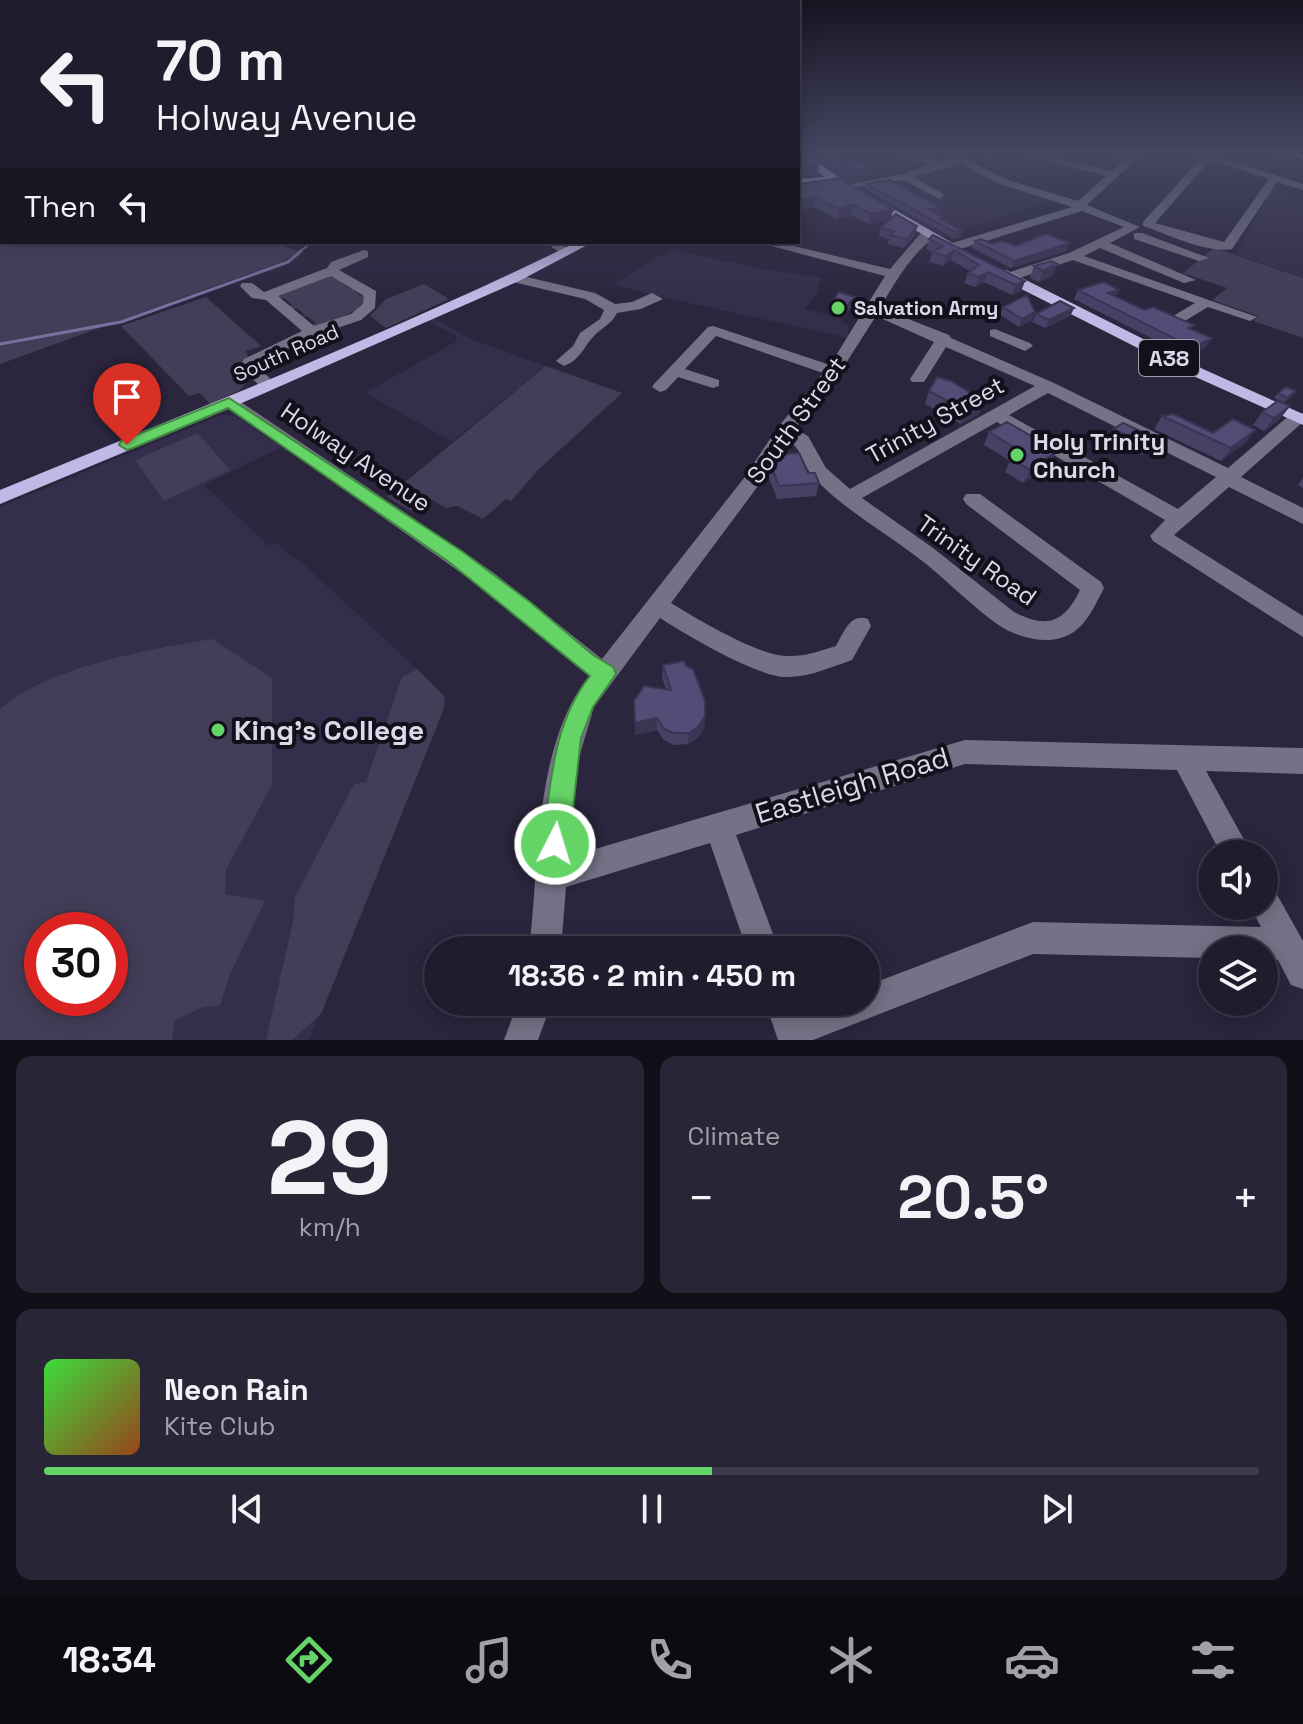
<!DOCTYPE html>
<meta charset="utf-8">
<style>
body{margin:0;font-family:"Space Grotesk",sans-serif;background:#282536;color:#f1f3f6;height:100vh;display:flex;flex-direction:column;font-size:30px;white-space:nowrap}
*{box-sizing:border-box;margin:0}
p{font-size:26px;color:#a2a1aa}
.icon{flex:none;width:44px;height:44px;fill:none;stroke:currentColor;stroke-width:2;stroke-linecap:round;stroke-linejoin:round}
.map{position:relative;height:1040px;overflow:hidden}
.drawer{display:flex;flex-direction:column;gap:16px;padding:16px;background:#120f19;flex:1}
.drawer>*{flex:none}
.guide{position:absolute;left:0px;top:0px;width:800px;height:244px;box-shadow:0 4px 20px #0003,0 0 0 2px #3d3a4a;background:#201c2e;color:#f1f3f6;overflow:hidden}
.tools{position:absolute;left:1198px;top:840px;display:grid;gap:16px}
.tools a{display:grid;place-items:center;width:80px;height:80px;border-radius:50%;background:#201c2e;box-shadow:0 4px 20px #0003,0 0 0 2px #3d3a4a;font-size:40px}
.speed{position:absolute;left:24px;top:912px;display:flex;gap:16px;font-size:40px;font-weight:700;text-align:center}
.speed>*{display:grid;place-content:center;width:104px;height:104px;border-radius:50%;background:#201c2e;box-shadow:0 4px 20px #0003,0 0 0 2px #3d3a4a;line-height:1}
.speed .limit{border:12px solid #d22;background:#fff;color:#111}
.pin{position:absolute;display:grid;place-items:center;width:68px;height:68px;color:#fff;margin:-82px -34px;border-radius:50% 50% 50% 0;rotate:-45deg;box-shadow:0 0 8px #0007}
.pin .icon{rotate:45deg}
.me{position:absolute;width:88px;margin:-44px;rotate:5deg;stroke-linejoin:round;filter:drop-shadow(0 0 6px #0008)}
.turn{display:flex;align-items:center;gap:28px;height:168px;padding:0 24px;font-size:36px}
.turn .icon{width:104px;height:104px;stroke-width:2.5}
.turn b{display:block;font-size:56px;line-height:68px}
.then{display:flex;align-items:center;height:76px;padding:0 24px;background:#0003;gap:16px;font-size:30px}
.big{font-size:60px;font-weight:600;line-height:1.1}
.drawer .card{flex:1;display:flex;flex-direction:column;justify-content:center;gap:12px;min-width:0;padding:0 28px;border-radius:16px;background:#282536}
.drawer .dial{align-items:center;gap:0}
.dial b{font-size:104px;line-height:1}
.song{display:flex;align-items:center;gap:24px}
.cover{width:96px;height:96px;border-radius:12px;background:linear-gradient(135deg,hsl(120 70% 55%),hsl(20 70% 35%))}
.played{height:8px;border-radius:4px;background:linear-gradient(90deg,#65d467 55%,#3d3a4a 55%)}
.keys{display:flex;justify-content:space-around;direction:ltr}
.heat{display:flex;justify-content:space-between;align-items:center;font-size:44px;direction:ltr}
.drawer .tiles{flex:1;display:grid;gap:16px;grid-template-columns:1fr 1fr}
.card:last-child{grid-column:span 2}
.trip{position:absolute;left:424px;top:936px;width:456px;height:80px;border-radius:40px;background:#201c2e;box-shadow:0 4px 20px #0003,0 0 0 2px #3d3a4a;font-weight:600;line-height:80px;text-align:center}
.menu{display:flex;height:128px;justify-content:space-around;align-items:center;background:#0d0b12;color:#a2a1aa}
.menu .icon{width:56px;height:56px}
.menu .active{color:#65d467}
.menu b{font-size:36px;color:#f1f3f6}
.map>svg:first-child{display:block}
.built{fill:#342d4b;fill-rule:evenodd}
.green{fill:#433d58;fill-rule:evenodd}
.lines{fill:none;stroke-linecap:round;stroke-linejoin:round}
.stream-far1{stroke:#7a709f;stroke-width:2}
.stream{stroke:#7a709f;stroke-width:3}
.minor{fill:#757186;fill-rule:evenodd}
.major{fill:#c1b9e5;fill-rule:evenodd}
.wall{fill:#494066}
.shaded-wall{fill:#3c3453}
.building{fill:#554b77;stroke:#3c3453;stroke-width:2}
.route{fill:#65d467;stroke:#428a43;stroke-width:2}
.poi-dot{fill:#65d467;stroke:#13101b;stroke-width:3}
.labels{text-anchor:middle;dominant-baseline:central;stroke-width:8;stroke-linejoin:round;paint-order:stroke}
.far-poi-label{font-size:20px;font-weight:bold;fill:#dcd9ea;stroke:#13101b;text-anchor:start}
.far-street-label{font-size:20px;fill:#dcd9ea;stroke:#13101b}
.shield{fill:#13101b;stroke:#a09dac;stroke-width:2}
.shield-label{font-size:22px;font-weight:bold;fill:#dcd9ea}
.street-label{font-size:24px;fill:#dcd9ea;stroke:#13101b}
.poi-label{font-size:24px;font-weight:bold;fill:#dcd9ea;stroke:#13101b;text-anchor:start}
.near-poi-label{font-size:28px;font-weight:bold;fill:#dcd9ea;stroke:#13101b;text-anchor:start}
.near-street-label{font-size:28px;fill:#dcd9ea;stroke:#13101b}
</style>
<div class="map">
<svg width="1303" height="1040" viewBox="0 0 1303 1040">
<rect width="100%" height="100%" fill="#2b253d"/>
<path class="built" d="M808,153L844,155L836,160L884,181L917,176L952,164L967,166L990,180L1053,200L940,236L864,193Z
M1249,153H1288L1303,160V175Z
M1272,188L1303,199V278L1236,254Z
M671,249L756,268L823,278L817,286L818,292L805,309L842,318L841,321L848,325V338L648,294L614,284Z
M432,317L470,339L546,366L452,442L365,393L457,341L456,336L426,320Z
M221,415H233L282,447L204,485L269,546L277,542L290,556L298,559L430,681L445,697L443,711L309,1040H0V507ZM42,930H110V998H42Z"/>
<path class="green" d="M0,153L2,242H270L299,251L284,261L0,364Z
M1214,248L1303,278V338L1253,321L1258,316L1212,300L1227,288L1183,273Z
M328,273L341,282L347,280L342,283L351,289L357,286L355,291L360,296L367,294L368,298L359,312L354,311L321,329L310,326L316,323L307,316L299,318L305,315L297,308L290,310L286,307L292,305L284,298L277,300L275,294Z
M424,284L449,299L386,328L370,316L386,299Z
M206,297L261,346L246,351L248,357L240,366L250,379L239,391L210,404L200,393L189,396L121,326Z
M546,366L622,393L539,469L511,501L506,499L483,519L457,506L446,508L429,498L411,511L387,497Z
M198,433L230,470L164,501L135,460Z
M212,639L272,678V785L226,869L225,894L265,901L230,974L220,1005L201,1008L175,1020L172,1040H0V709C52,665 147,650 212,639ZM42,930H110V998H42Z
M417,669L445,697L443,711L321,1014L292,1040H266L293,922L295,897L354,784L366,782L402,677Z"/>
<g class="lines">
<path class="stream-far1" d="M298,253L312,242"/>
<path class="stream" d="M0,344L121,322L288,262L301,251"/>
<path class="minor" d="M900,153L941,161L951,159L941,153H953L1008,180L1078,201L1106,176L1017,153H1034L1112,171L1124,160L1099,153L1129,156L1143,153L1087,205L1140,227L1110,243L1196,280L1184,283L1100,248L1084,256L1257,317L1250,321L1208,307L1183,322H1173V316L1195,303L1073,260L1014,280H1004V274L1069,253L1124,227L1082,211L957,250H949V244L1072,207L1000,184L960,164L914,177L943,194L944,196L939,199L904,180L846,189L841,186L904,174L930,164L900,157Z
M984,153H997L987,158L982,155Z
M1192,153H1216L1214,155L1303,184V190L1277,182L1232,249C1204,253 1170,235 1143,226V222L1201,158ZM1210,160L1269,179L1224,242L1155,223Z
M931,232L937,236C912,252 896,281 880,308L949,335L951,338L1054,383L1228,468L1292,413H1303V422L1241,477L1303,508V524L1229,487L1174,535L1303,616V637L1153,541L1150,536L1165,520L997,422L862,498L933,548L1014,612C1047,629 1064,623 1080,590L966,504L963,499L966,494H980L1101,582L1104,588C1091,613 1082,637 1050,640C1033,641 1011,634 997,624C969,604 945,578 917,557C883,531 845,510 815,479C803,467 802,447 787,440L758,486L671,603C697,619 757,655 786,656C804,657 820,651 836,646C844,632 850,613 868,619L871,626L852,660C831,667 808,678 785,677C756,676 686,635 660,618L594,707L578,761L568,857L965,740L1303,748V774L1206,771L1252,854H1221L1177,770L965,764L736,835L779,950H747L710,843L566,887L561,950H529C540,864 533,747 589,676L478,585L221,402L229,397L235,398L494,573L602,659L744,478L778,427L823,373L716,336L685,369L719,380V386L713,388L678,377L666,390L660,392L652,387L654,384L708,327L713,326L830,365L885,276L756,242H777L890,269L920,234ZM876,316L934,342L910,379L912,382H924L946,347L1035,386L850,489L826,468L808,436L795,429L839,374ZM1048,393L1216,477L1178,509L1009,415Z
M1134,233H1142L1209,258L1199,261L1134,239Z
M545,242H559L573,252L563,255Z
M364,250L368,251V257L339,270L376,291L375,308L361,320L317,335L256,364L276,385L274,388H262L240,367L244,359L302,331L266,300L252,298L240,286L242,283H252L264,292L327,268L331,262ZM331,276L364,296L363,304L351,314L314,326L278,296Z
M514,274L595,293L615,304L632,302L652,293L663,299L641,309L617,313C611,325 602,327 593,337C583,348 580,360 564,366L556,361L573,346L580,333L600,319L604,310L585,299L509,281L507,278Z
M995,329L1030,343L1033,346L1025,351L990,336V330Z
M1264,887L1275,891L1303,941V989L1291,985L1278,960L1264,959V950H1212V958L1033,954L813,1040H778L765,1002H799L802,1010L823,1002H866V986L1033,922L1261,927L1250,906H1264Z
M518,1002H552L538,1040H504Z"/>
<path class="major" d="M798,153H805L843,180L961,248L951,251L833,182L798,185V179L825,177L798,157Z
M1290,153H1303V160Z
M577,242H593L519,281L235,406L0,504V490C194,410 389,334 577,242Z
M996,270H1006L1203,369L1303,414V425L1191,375L996,276Z"/>
</g>
<path class="wall" d="M808,153H841L839,160L842,162L870,168L868,177L852,180Z
M798,159L818,165L817,175L800,177L801,178L800,184L893,210L891,219L917,226L915,235L904,248L888,244L889,239L879,236L881,227L888,221L869,224L851,215L837,219L814,207L801,210L798,209Z
M867,184L940,207L938,213H936L944,218L943,221L962,230L960,238L955,239L865,189Z
M929,239L1025,281L1021,291L1012,295L984,282L975,287L964,283L968,273L970,271L951,260L943,266L929,262L933,252L926,249Z
M975,241L992,244L1066,251L1011,268L972,248Z
M273,242H298L293,245Z
M1034,266L1053,275L1039,282L1030,278Z
M1078,290H1119L1115,297L1191,329L1206,347L1187,356L1074,299Z
M831,303L854,305L844,315L829,311Z
M1003,307L1032,320L1019,327L1000,315Z
M1074,308L1070,316L1045,328L1032,322L1036,314Z
M929,391L979,414L961,424L925,404Z
M1278,393L1293,396L1284,402L1274,398Z
M1290,406L1280,419L1264,431L1253,425L1262,412Z
M1162,416L1213,433L1255,430L1245,443L1221,461L1154,429Z
M1114,429L1157,439L1152,448L1142,455L1109,437Z
M989,432L1057,451L1050,464L1023,483L1005,472L1010,461L984,445Z
M777,454L808,473L819,483L816,496L777,499L768,475L770,462L776,461Z
M1303,478V488L1298,485Z
M663,665L705,716L704,728L698,738L688,744L674,745L664,740L657,730L635,735L666,689L662,678Z"/>
<path class="shaded-wall" d="M818,165L817,175L798,178V168Z
M870,168L868,177L852,180L854,171Z
M815,197L814,207L801,210L803,200Z
M853,204L851,215L837,219L839,209Z
M940,207L938,213L928,215L929,209Z
M893,210L890,220L869,224L871,214Z
M917,226L915,235L904,248L907,239Z
M962,230L960,238L955,239L956,233L958,231Z
M1070,243L1066,251L1011,268L1014,261Z
M954,250L951,260L943,266L946,256Z
M1057,264L1053,275L1039,282L1043,271Z
M988,272L984,282L975,287L979,277Z
M1025,281L1021,291L1012,295L1016,285Z
M1119,290L1114,298L1108,293Z
M855,297L854,305L844,315L846,307Z
M1074,308L1070,316L1045,328L1049,320Z
M1035,312L1032,320L1019,327L1022,319Z
M1212,338L1206,347L1187,356L1193,348Z
M984,401L979,414L961,424L966,411Z
M1290,406L1280,419L1264,431L1274,418Z
M1255,430L1245,443L1221,461L1231,448Z
M1157,439L1152,448L1142,455L1148,446Z
M1057,451L1050,464L1023,483L1030,470Z
M705,716L704,728L698,738L688,744L689,733Z
M657,718V730L635,735V723Z"/>
<path class="building" d="M824,153H838L840,154L838,158L842,162H859L870,168L854,171Z
M809,158L818,165L798,168V159Z
M839,178L893,210L871,214L853,204L839,209L815,197L803,200L798,198V184Z
M889,180L940,207L929,209L944,218L939,219L962,230L958,231L961,232L956,233L867,184Z
M896,214L917,226L907,239L890,235L894,231L881,227Z
M1046,234L1070,243L1014,261L975,241L981,239L992,244L1002,241L1015,246Z
M933,235L1025,281L1016,285L988,272L979,277L968,273L979,265L954,250L946,256L932,252L943,246L929,239Z
M1051,261L1057,264L1043,271L1034,266Z
M1104,282L1119,290L1108,293L1144,310L1153,307L1194,325L1188,328L1212,338L1193,348L1078,290Z
M839,292L855,297L846,307L831,303Z
M1027,295L1035,312L1022,319L1003,307Z
M1060,301L1074,308L1049,320L1036,314Z
M937,377L951,381L984,401L966,411L929,391Z
M1286,387L1296,391L1287,398L1278,393Z
M1278,401L1290,406L1274,418L1262,412Z
M1173,414L1213,433L1233,419L1255,430L1231,448L1162,416Z
M1007,422L1057,451L1030,470L1012,459L1022,452L989,432Z
M1123,423L1157,439L1148,446L1114,429Z
M799,453L808,473H815L819,483L779,486L770,462L780,460L777,454Z
M684,661L686,666L693,669L705,701V716L699,726L689,733H674L664,729L657,718L635,723L634,701L644,686L671,690L663,665Z"/>
<linearGradient id="sky" x2="0" y2="1"><stop stop-color="#181422"/><stop offset="0.51" stop-color="#444662"/><stop offset="1" stop-color="#444662" stop-opacity="0"/></linearGradient>
<rect width="1303" height="298" fill="url(#sky)"/>
<path class="route" d="M229,398L463,552L530,602L593,655L613,667L616,674L593,707L581,738L569,844L565,854L555,857L546,854L542,844C551,786 552,724 590,676L449,562L228,408L133,448L127,450L119,445L121,441Z"/>
<g class="poi-dot">
<circle cx="838" cy="308" r="8"/>
<circle cx="1017" cy="455" r="8"/>
<circle cx="218" cy="730" r="8"/>
</g>
<g class="labels">
<g class="far-poi-label">
<text x="854" y="308">Salvation Army</text>
</g>
<g class="far-street-label">
<text transform="translate(286 353) rotate(-24)">South Road</text>
</g>
<rect class="shield" x="1139" y="340" width="60" height="36" rx="6"/>
<g class="shield-label">
<text x="1169" y="358">A38</text>
</g>
<g class="street-label">
<text transform="translate(796 420) rotate(-54)">South Street</text>
<text transform="translate(935 420) rotate(-29)">Trinity Street</text>
<text transform="translate(356 457) rotate(34)">Holway Avenue</text>
<text transform="translate(977 560) rotate(35)">Trinity Road</text>
</g>
<g class="poi-label">
<text x="1033" y="441">Holy Trinity<tspan x="1033" dy="28">Church</tspan></text>
</g>
<g class="near-poi-label">
<text x="234" y="730">King's College</text>
</g>
<g class="near-street-label">
<text transform="translate(852 785) rotate(-17)">Eastleigh Road</text>
</g>
</g>
</svg>
<div class="tools">
<a><svg class="icon" aria-label="sound" viewBox="0 0 24 24"><path d="M4 9h4l5-4v14l-5-4H4zM17 9q2 3 0 6"/></svg></a>
<a><svg class="icon" aria-label="layers" viewBox="0 0 24 24"><path d="M12 4l9 5-9 5-9-5zM3 14l9 5 9-5"/></svg></a>
</div>
<div class="speed"><div class="limit">30</div></div>
<div class="pin" style="left:127px;top:445px;background:#d93025"><svg class="icon" aria-label="arrive" viewBox="0 0 24 24"><path d="M6 21V4h12l-3 4 3 4H6"/></svg></div>
<svg class="me" style="left:555px;top:844px" viewBox="-20 -20 40 40"><circle r="17" fill="#65d467" stroke="#fff" stroke-width="3"/><path d="M0-11L8 9 0 5-8 9z" fill="#fff"/></svg>
<div class="trip">18:36 · 2 min · 450 m</div>
<div class="guide">
<div class="turn"><svg class="icon" aria-label="left" viewBox="0 0 24 24"><path d="M17 20v-9H6M10 6l-5 5 5 5"/></svg><div><b>70 m</b>Holway Avenue</div></div>
<div class="then">Then<svg class="icon" aria-label="left" viewBox="0 0 24 24"><path d="M17 20v-9H6M10 6l-5 5 5 5"/></svg></div>
</div>
</div>
<section class="drawer">
<div class="tiles">
<div class="card dial"><b>29</b><p>km/h</p></div>
<div class="card"><p>Climate</p>
<div class="heat"><a>−</a><b class="big">20.5°</b><a>+</a></div>
</div>
<div class="card">
<div class="song"><i class="cover"></i><div><b>Neon Rain</b><p>Kite Club</p></div></div>
<div class="played"></div>
<div class="keys"><svg class="icon" aria-label="previous" viewBox="0 0 24 24"><path d="M18 5L8 12l10 7zM5 5v14"/></svg><svg class="icon" aria-label="pause" viewBox="0 0 24 24"><path d="M8 5v14M16 5v14"/></svg><svg class="icon" aria-label="next" viewBox="0 0 24 24"><path d="M6 5l10 7-10 7zM19 5v14"/></svg></div>
</div>
</div>
</section>
<nav class="menu">
<b>18:34</b>
<svg class="icon active" aria-label="directions" viewBox="0 0 24 24"><path d="M12 3l9 9-9 9-9-9zM9 14v-3h6M13 9l2 2-2 2"/></svg>
<svg class="icon" aria-label="music" viewBox="0 0 24 24"><path d="M9 18V5l10-2v13"/><circle cx="6" cy="18" r="3"/><circle cx="16" cy="16" r="3"/></svg>
<svg class="icon" aria-label="phone" viewBox="0 0 24 24"><path d="M5 4h4l2 5-3 2q2 4 5 5l2-3 5 2v4C11 20 4 13 5 4z"/></svg>
<svg class="icon" aria-label="climate" viewBox="0 0 24 24"><path d="M12 3v18M4 7l16 10M4 17L20 7"/></svg>
<svg class="icon" aria-label="car" viewBox="0 0 24 24"><path d="M5 17H2v-5l4-1 3-4h7l3 4 3 1v5h-3M9 17h6M6 11h13"/><circle cx="7" cy="17" r="2"/><circle cx="17" cy="17" r="2"/></svg>
<svg class="icon" aria-label="filters" viewBox="0 0 24 24"><path d="M4 7h16M4 17h16"/><circle cx="9" cy="7" r="2"/><circle cx="15" cy="17" r="2"/></svg>
</nav>
